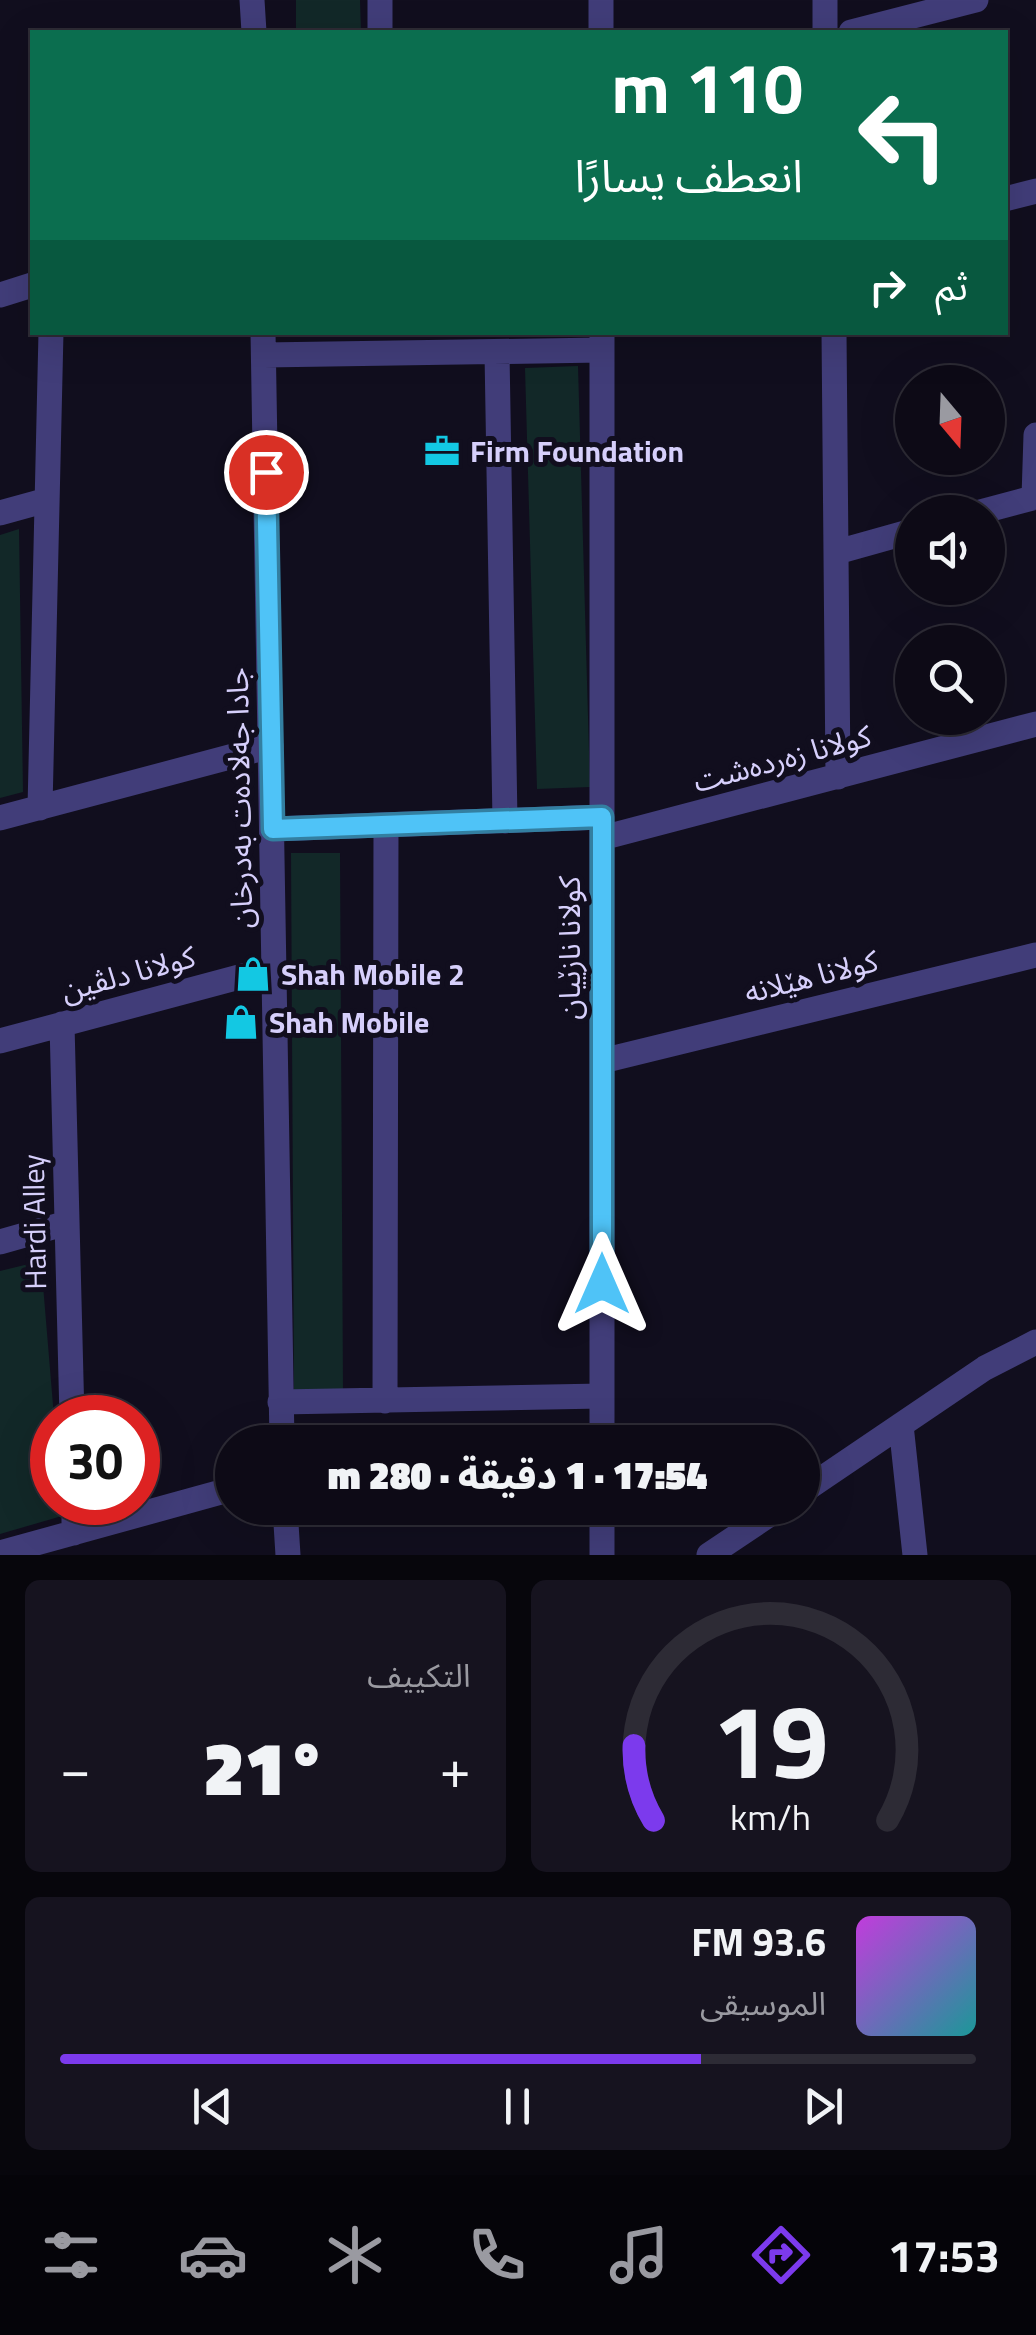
<!DOCTYPE html>
<html lang="ar">
<meta charset="utf-8">
<style>
body{margin:0;font-family:"Titillium Web","Noto Sans Arabic",sans-serif;background:#16131f;color:#f1f3f6;direction:rtl;height:100vh;display:flex;flex-direction:column;font-size:38px;white-space:nowrap}
*{box-sizing:border-box;margin:0}
p{font-size:32px;color:#9a9aa1}
.icon{flex:none;width:55px;height:55px;fill:none;stroke:currentColor;stroke-width:2;stroke-linecap:round;stroke-linejoin:round}
.map{position:relative;height:1555px;overflow:hidden;direction:ltr}
.side{display:flex;flex-direction:column;gap:25px;padding:25px;background:#07060c;flex:1}
.side>*{flex:none}
.top-card{position:absolute;left:30px;top:30px;width:978px;height:305px;border-radius:0px;box-shadow:0 10px 40px #0002,0 0 0 2px #2d2b35;direction:rtl;background:#0b6e4f;color:#fff;overflow:hidden}
.needle{width:65px;rotate:161deg}
.fabs{position:absolute;left:895px;top:365px;display:grid;gap:20px}
.fabs a{display:grid;place-items:center;width:110px;height:110px;border-radius:50%;background:#0d0a16;box-shadow:0 10px 40px #0002,0 0 0 2px #2d2b35;font-size:50px}
.speed{position:absolute;left:30px;top:1395px;display:flex;gap:20px;font-size:50px;font-weight:700;text-align:center}
.speed>*{display:grid;place-content:center;width:130px;height:130px;border-radius:50%;background:#0d0a16;box-shadow:0 10px 40px #0002,0 0 0 2px #2d2b35;line-height:1}
.speed .limit{border:15px solid #d22;background:#fff;color:#111}
.pin{position:absolute;display:grid;place-items:center;width:85px;height:85px;color:#fff;margin:-42px;border:5px solid #fff;border-radius:50%;box-shadow:0 2px 10px #0007}
.me{position:absolute;width:110px;margin:-55px;rotate:0deg;stroke-linejoin:round;filter:drop-shadow(0 0 8px #0008)}
.turn{display:flex;align-items:center;gap:35px;height:210px;padding:0 40px;font-size:45px}
.turn .icon{width:130px;height:130px;stroke-width:2.5}
.turn b{display:block;font-size:70px;line-height:85px}
.then{display:flex;align-items:center;height:95px;padding:0 40px;background:#0003;gap:20px;font-size:38px}
.big{font-size:75px;font-weight:800;line-height:1.1}
.side .tile{flex:1;display:flex;flex-direction:column;justify-content:center;gap:15px;min-width:0;padding:0 35px;border-radius:15px;background:#16131f}
.side .dial{align-items:center;gap:0}
.dial svg{height:260px;overflow:visible;fill:none;stroke:#2d2b35;stroke-width:7;stroke-linecap:round;text-anchor:middle}
.dial text{fill:#f1f3f6;stroke:none}
.song{display:flex;align-items:center;gap:30px}
.cover{width:120px;height:120px;border-radius:15px;background:linear-gradient(135deg,hsl(290 70% 55%),hsl(180 70% 35%))}
.played{height:10px;border-radius:5px;background:linear-gradient(90deg,#7c3aed 70%,#2d2b35 70%)}
.keys{display:flex;justify-content:space-around;direction:ltr}
.heat{display:flex;justify-content:space-between;align-items:center;font-size:55px;direction:ltr}
.side .tiles{flex:1;display:grid;gap:25px;grid-template-columns:1fr 1fr}
.tile:last-child{grid-column:span 2}
.trip{position:absolute;left:215px;top:1425px;width:605px;height:100px;border-radius:50px;background:#0d0a16;box-shadow:0 10px 40px #0002,0 0 0 2px #2d2b35;font-weight:800;line-height:100px;text-align:center;direction:rtl}
.menu{display:flex;height:160px;justify-content:space-around;align-items:center;background:#050409;color:#9a9aa1}
.menu .icon{width:70px;height:70px}
.menu .selected{color:#7c3aed}
.menu b{font-size:45px;color:#f1f3f6}
.map>svg:first-child{display:block}
.green{fill:#122828}
.lines{fill:none;stroke-linecap:round;stroke-linejoin:round}
.minor{stroke:#413d79;stroke-width:25}
.route-casing{stroke:#337fa1;stroke-width:25}
.route{stroke:#4fc3f7;stroke-width:18}
.labels{text-anchor:middle;dominant-baseline:central;stroke-width:10;stroke-linejoin:round;paint-order:stroke}
.poi-label{font-size:30px;font-weight:bold;fill:#d6cffb;stroke:#110e1e;text-anchor:start}
.street-label{font-size:30px;fill:#d6cffb;stroke:#110e1e}
</style>
<div class="map">
<svg width="1036" height="1555" viewBox="0 0 1036 1555">
<rect width="100%" height="100%" fill="#110e1e"/>
<path class="green" d="M296,0H360L361,32H296Z
M578,366L590,787L537,789L525,368Z
M19,529L23,792L0,798V535Z
M291,853H340L343,1391L294,1392Z
M41,1261L54,1417L52,1502L61,1503L62,1516L0,1534V1271Z"/>
<g class="lines">
<path class="minor" d="M252,0L254,32
M601,0V32
M380,32V0
M825,32V0
M851,32L976,0
M1005,199L1036,191
M0,295L32,285
M263,332L282,1442
M602,332V1442
M834,332L838,777
M497,353L505,821
M264,355L602,350
M1034,497L1036,435
M980,512L1036,497
M0,513L47,500
M837,552L912,531
M40,808L51,332
M0,818L271,746
M273,829L602,817
M602,838L1036,724
M62,1024L72,1418
M0,1041L273,968
M602,1061L1036,955
M0,1242L67,1223
M385,1401L386,826
M280,1402L602,1396
M901,1425L915,1555
M802,1492L985,1368L1036,1342
M74,1502V1533
M285,1508L288,1555
M602,1508V1555
M0,1553L232,1489
M709,1555L779,1508"/>
</g>
<g class="lines">
<defs>
<path id="route" d="M266,472L273,829L602,817V1284"/>
</defs>
<use href="#route" class="route-casing"/>
<use href="#route" class="route"/>
</g>
<defs>
<symbol id="office-bare" viewBox="-9 -9 18 18"><path d="M-6-3h4V-5.5h4V-3h4V5H-6ZM-1-4.5V-3h2v-1.5ZM-6 0V1H6V0Z" fill="#13c8e3" stroke="#110e1e" stroke-width="2.5" paint-order="stroke"/></symbol>
<symbol id="shop-bare" viewBox="-9 -9 18 18"><path d="M-5-2.5h2.3a2.7 3.5 0 0 1 5.4 0H5L5.5 6h-11ZM-1.5-2.5h3a1.5 2.3 0 0 0-3 0Z" fill="#13c8e3" stroke="#110e1e" stroke-width="2.5" paint-order="stroke"/></symbol>
</defs>
<g fill-rule="evenodd">
<use href="#office-bare" x="417" y="426" width="50" height="50"/>
<use href="#shop-bare" x="228" y="949" width="50" height="50"/>
<use href="#shop-bare" x="216" y="997" width="50" height="50"/>
</g>
<g class="labels">
<g class="poi-label">
<text x="470" y="451">Firm Foundation</text>
<text x="281" y="974">Shah Mobile 2</text>
<text x="269" y="1022">Shah Mobile</text>
</g>
<g class="street-label">
<text transform="translate(782 758) rotate(-15)">کولانا زەردەشت</text>
<text transform="translate(239 798) rotate(-91)">جادا جەلادەت بەدرخان</text>
<text transform="translate(569 948) rotate(-90)">کولانا نازێیان</text>
<text transform="translate(128 973) rotate(-15)">کولانا دلڤین</text>
<text transform="translate(811 976) rotate(-14)">کولانا هێلانە</text>
<text transform="translate(34 1222) rotate(-91)">Hardi Alley</text>
</g>
</g>
</svg>
<div class="fabs">
<a><svg class="needle" viewBox="-14 -14 28 28"><path d="M0-13l5 13h-10z" fill="#e53935"/><path d="M0 13l5-13h-10z" fill="#9a9aa1"/></svg></a>
<a><svg class="icon" aria-label="sound" viewBox="0 0 24 24"><path d="M4 9h4l5-4v14l-5-4H4zM17 9q2 3 0 6"/></svg></a>
<a><svg class="icon" aria-label="search" viewBox="0 0 24 24"><circle cx="10" cy="10" r="6"/><path d="M15 15l6 6"/></svg></a>
</div>
<div class="speed"><div class="limit">30</div></div>
<div class="pin" style="left:266px;top:472px;background:#d93025"><svg class="icon" aria-label="arrive" viewBox="0 0 24 24"><path d="M6 21V4h12l-3 4 3 4H6"/></svg></div>
<svg class="me" style="left:602px;top:1284px" viewBox="-20 -20 40 40"><path d="M0-17L14 15 0 8-14 15z" fill="#4fc3f7" stroke="#fff" stroke-width="4"/></svg>
<div class="trip">17:54 · 1 دقيقة · 280 m</div>
<div class="top-card">
<div class="turn"><svg class="icon" aria-label="left" viewBox="0 0 24 24"><path d="M17 20v-9H6M10 6l-5 5 5 5"/></svg><div><b>110 m</b>انعطف يسارًا</div></div>
<div class="then">ثم<svg class="icon" aria-label="right" viewBox="0 0 24 24"><path d="M7 20v-9h11M14 6l5 5-5 5"/></svg></div>
</div>
</div>
<section class="side">
<div class="tiles">
<div class="tile dial"><svg viewBox="0 0 100 80">
<path d="M14 69A42 42 0 1 1 86 69"/>
<path d="M14 69A42 42 0 0 1 8 46" stroke="#7c3aed"/>
<text x="50" y="56" font-size="32" font-weight="700">19</text>
<text x="50" y="72" font-size="11">km/h</text>
</svg></div>
<div class="tile"><p>التكييف</p>
<div class="heat"><a>−</a><b class="big">21°</b><a>+</a></div>
</div>
<div class="tile">
<div class="song"><i class="cover"></i><div><b>93.6 FM</b><p>الموسيقى</p></div></div>
<div class="played"></div>
<div class="keys"><svg class="icon" aria-label="previous" viewBox="0 0 24 24"><path d="M18 5L8 12l10 7zM5 5v14"/></svg><svg class="icon" aria-label="pause" viewBox="0 0 24 24"><path d="M8 5v14M16 5v14"/></svg><svg class="icon" aria-label="next" viewBox="0 0 24 24"><path d="M6 5l10 7-10 7zM19 5v14"/></svg></div>
</div>
</div>
</section>
<nav class="menu">
<b>17:53</b>
<svg class="icon selected" aria-label="directions" viewBox="0 0 24 24"><path d="M12 3l9 9-9 9-9-9zM9 14v-3h6M13 9l2 2-2 2"/></svg>
<svg class="icon" aria-label="music" viewBox="0 0 24 24"><path d="M9 18V5l10-2v13"/><circle cx="6" cy="18" r="3"/><circle cx="16" cy="16" r="3"/></svg>
<svg class="icon" aria-label="phone" viewBox="0 0 24 24"><path d="M5 4h4l2 5-3 2q2 4 5 5l2-3 5 2v4C11 20 4 13 5 4z"/></svg>
<svg class="icon" aria-label="climate" viewBox="0 0 24 24"><path d="M12 3v18M4 7l16 10M4 17L20 7"/></svg>
<svg class="icon" aria-label="car" viewBox="0 0 24 24"><path d="M5 17H2v-5l4-1 3-4h7l3 4 3 1v5h-3M9 17h6M6 11h13"/><circle cx="7" cy="17" r="2"/><circle cx="17" cy="17" r="2"/></svg>
<svg class="icon" aria-label="filters" viewBox="0 0 24 24"><path d="M4 7h16M4 17h16"/><circle cx="9" cy="7" r="2"/><circle cx="15" cy="17" r="2"/></svg>
</nav>
